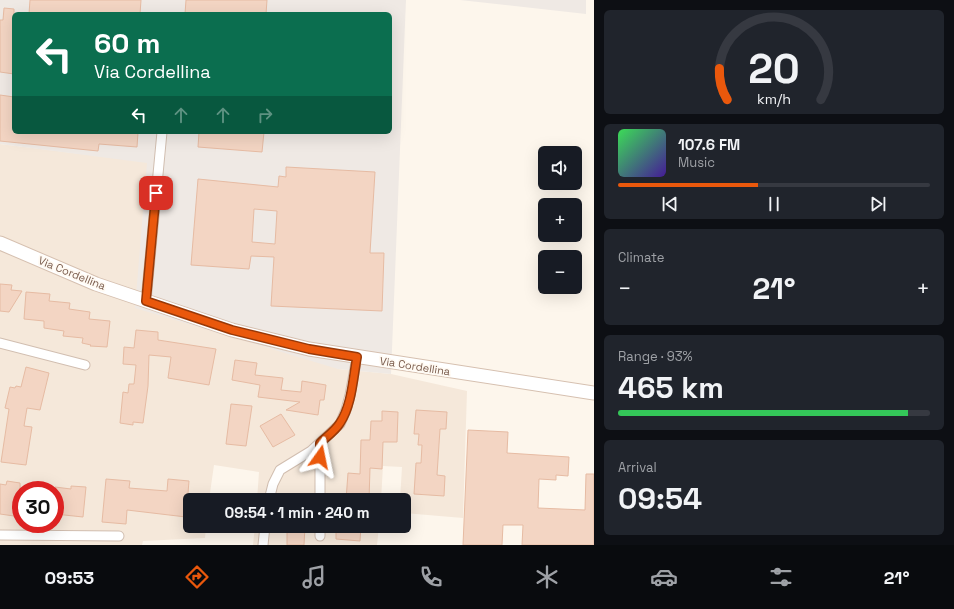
<!DOCTYPE html>
<meta charset="utf-8">
<style>
body{margin:0;font-family:"Space Grotesk",sans-serif;background:#20242c;color:#f1f3f6;height:100vh;display:flex;flex-direction:column;font-size:15px;white-space:nowrap}
*{box-sizing:border-box;margin:0}
p{font-size:13px;color:#9ea1a6}
.icon{flex:none;width:22px;height:22px;fill:none;stroke:currentColor;stroke-width:2;stroke-linecap:round;stroke-linejoin:round}
.map{position:relative;flex:1;overflow:hidden}
.drawer{display:flex;flex-direction:column;gap:10px;padding:10px;background:#0d0f14;width:360px}
.drawer>*{flex:none}
.hud{position:absolute;left:12px;top:12px;width:380px;height:122px;border-radius:6px;box-shadow:0 4px 16px #0002;background:#0b6e4f;color:#fff;overflow:hidden}
.buttons{position:absolute;left:538px;top:146px;display:grid;gap:8px}
.buttons a{display:grid;place-items:center;width:44px;height:44px;border-radius:6px;background:#171b24;box-shadow:0 4px 16px #0002;font-size:20px}
.speed{position:absolute;left:12px;top:481px;display:flex;gap:8px;font-size:20px;font-weight:700;text-align:center}
.speed>*{display:grid;place-content:center;width:52px;height:52px;border-radius:50%;background:#171b24;box-shadow:0 4px 16px #0002;line-height:1}
.speed .limit{border:6px solid #d22;background:#fff;color:#111}
.pin{position:absolute;display:grid;place-items:center;width:34px;height:34px;color:#fff;margin:-17px;border-radius:8px;box-shadow:0 2px 6px #0006}
.me{position:absolute;width:44px;margin:-22px;rotate:12deg;stroke-linejoin:round;filter:drop-shadow(0 0 3px #0008)}
.turn{display:flex;align-items:center;gap:14px;height:84px;padding:0 16px;font-size:18px}
.turn .icon{width:52px;height:52px;stroke-width:2.5}
.turn b{display:block;font-size:28px;line-height:34px}
.lanes{display:flex;align-items:center;height:38px;padding:0 16px;background:#0003;justify-content:center;gap:20px;direction:ltr}
.lanes .off{opacity:.35}
.big{font-size:30px;font-weight:800;line-height:1.1}
.drawer .widget{flex:1;display:flex;flex-direction:column;justify-content:center;gap:6px;min-width:0;padding:0 14px;border-radius:6px;background:#20242c}
.drawer .dial{align-items:center;gap:0}
.dial svg{height:104px;overflow:visible;fill:none;stroke:#363941;stroke-width:7;stroke-linecap:round;text-anchor:middle}
.dial text{fill:#f1f3f6;stroke:none}
.song{display:flex;align-items:center;gap:12px}
.cover{width:48px;height:48px;border-radius:6px;background:linear-gradient(135deg,hsl(130 70% 55%),hsl(260 70% 35%))}
.played{height:4px;border-radius:2px;background:linear-gradient(90deg,#ea580c 45%,#363941 45%)}
.keys{display:flex;justify-content:space-around;direction:ltr}
.heat{display:flex;justify-content:space-between;align-items:center;font-size:22px;direction:ltr}
.charge{height:6px;border-radius:3px;background:linear-gradient(90deg,#34c759 93%,#363941 0)}
.trip{position:absolute;left:183px;top:493px;width:228px;height:40px;border-radius:6px;background:#171b24;box-shadow:0 4px 16px #0002;font-weight:800;line-height:40px;text-align:center}
.tabs{display:flex;height:64px;justify-content:space-around;align-items:center;background:#090b0e;color:#9ea1a6}
.tabs .icon{width:28px;height:28px}
.tabs .on{color:#ea580c}
.tabs b{font-size:18px;color:#f1f3f6}
main{display:flex;flex:1;min-height:0}
.map>svg:first-child{display:block}
.residential{fill:#f5e8da;fill-rule:evenodd}
.industrial{fill:#efe9e4;fill-rule:evenodd}
.building{fill:#f3d5c3;stroke:#e6bba3;fill-rule:evenodd}
.lines{fill:none;stroke-linecap:round;stroke-linejoin:round}
.street-casing{stroke:#d1beb0;stroke-width:11}
.secondary-casing{stroke:#d6c0b0;stroke-width:15}
.street{stroke:#fff;stroke-width:9}
.secondary{stroke:#fff;stroke-width:13}
.route-casing{stroke:#983908;stroke-width:10}
.route{stroke:#ea580c;stroke-width:7}
.labels{text-anchor:middle;dominant-baseline:central;stroke-width:3.5;stroke-linejoin:round;paint-order:stroke}
.street-label{font-size:11px;fill:#7a5c4d;stroke:#fffaf3}
</style>
<main>
<div class="map">
<svg width="594" height="545" viewBox="0 0 594 545">
<rect width="100%" height="100%" fill="#fdf6ec"/>
<path class="residential" d="M0,144L147,162L338,369L391,374L467,391L463,518L404,513V500H400L402,467L383,466L381,500H257L259,472L214,465L209,500H190V526H206L205,538L143,541L142,545H0ZM21,490H55V524H21Z
M255,526H379L377,545H253Z"/>
<path class="industrial" d="M0,0H406L391,374L338,369L135,308L147,163L0,144ZM14,14H390V132H14Z
M460,0H586V14Z"/>
<path class="building" d="M30,0H141L140,14H29Z
M186,0H267L266,14H185Z
M4,8L14,9V74L0,72V20H3Z
M0,95L14,97V132H138L137,147L99,144L98,151L0,141Z
M199,132H264L262,152L198,147Z
M286,167L375,172L370,253H384L382,311L271,306L274,257L251,256L249,269L191,265L198,179L278,187L279,176L286,177ZM254,209L277,211L275,244L252,242Z
M0,284L12,285L11,290L22,291L9,312L0,311Z
M26,292L50,294L49,301L70,303L69,309L90,312L89,319L110,321L107,347L90,346L91,345L82,343L83,338L63,336L64,331L44,328V321L24,319Z
M136,330L158,332V340L216,349L209,385L168,378L171,357L149,355L148,386L143,423L133,422V425L120,423L123,392L128,393L129,384H134L136,365L123,364L124,347L134,348Z
M235,360L257,363L255,375L283,378L281,390L301,392L302,381L326,385L324,400H320L318,415L286,410L300,402L258,397L260,385L232,380Z
M26,367L49,373L40,410L27,408L24,426L32,427L26,465L1,462L9,409L5,408L10,387L15,388L16,386L21,387Z
M231,404L252,406L246,446L226,444Z
M416,410L447,412L446,429H440L437,475L445,476L444,496L414,494L416,463H421L422,445H418L419,434H414Z
M382,411L398,412L397,442H383L382,469L370,468L369,500H346L348,473L360,474L361,440H370L371,421H382Z
M281,414L295,435L273,447L260,426Z
M468,430L508,432L507,453L569,457L568,476L556,475V480L539,479L538,508L585,510L586,474H594V545H522L523,525H503L502,545H463Z
M106,479L130,481L129,488L167,491L168,479L189,481L186,517L127,510L126,524L102,522Z
M7,481L20,483L21,517L0,514V484L6,485Z
M71,486L86,487L83,517L55,514V487L71,489Z
M287,526H305L304,545H287Z
M336,526H361L360,541L336,539Z"/>
<g class="lines">
<defs>
<path id="street" d="M146,301L162,132
M0,343L85,365
M320,443V500
M269,500L273,484L280,470L311,451L340,424L346,410L350,395L357,357
M320,526V536
M0,535L119,536
M263,545L265,526"/>
<path id="secondary" d="M0,243L96,284L232,330L309,349L594,393"/>
</defs>
<use href="#street" class="street-casing"/>
<use href="#secondary" class="secondary-casing"/>
<use href="#street" class="street"/>
<use href="#secondary" class="secondary"/>
</g>
<g class="lines">
<defs>
<path id="route" d="M156,193L146,301L232,330L309,349L357,357C353,378 352,405 340,423C335,431 326,437 320,443V457"/>
</defs>
<use href="#route" class="route-casing"/>
<use href="#route" class="route"/>
</g>
<g class="labels">
<g class="street-label">
<text transform="translate(72 273) rotate(22)">Via Cordellina</text>
<text transform="translate(415 366) rotate(9)">Via Cordellina</text>
</g>
</g>
</svg>
<div class="buttons">
<a><svg class="icon" aria-label="sound" viewBox="0 0 24 24"><path d="M4 9h4l5-4v14l-5-4H4zM17 9q2 3 0 6"/></svg></a>
<a>+</a>
<a>−</a>
</div>
<div class="speed"><div class="limit">30</div></div>
<div class="pin" style="left:156px;top:193px;background:#d93025"><svg class="icon" aria-label="arrive" viewBox="0 0 24 24"><path d="M6 21V4h12l-3 4 3 4H6"/></svg></div>
<svg class="me" style="left:320px;top:457px" viewBox="-20 -20 40 40"><path d="M0-17L14 15 0 8-14 15z" fill="#ea580c" stroke="#fff" stroke-width="4"/></svg>
<div class="trip">09:54 · 1 min · 240 m</div>
<div class="hud">
<div class="turn"><svg class="icon" aria-label="left" viewBox="0 0 24 24"><path d="M17 20v-9H6M10 6l-5 5 5 5"/></svg><div><b>60 m</b>Via Cordellina</div></div>
<div class="lanes"><svg class="icon" aria-label="left" viewBox="0 0 24 24"><path d="M17 20v-9H6M10 6l-5 5 5 5"/></svg><svg class="icon off" aria-label="ahead" viewBox="0 0 24 24"><path d="M12 20V5M6 11l6-6 6 6"/></svg><svg class="icon off" aria-label="ahead" viewBox="0 0 24 24"><path d="M12 20V5M6 11l6-6 6 6"/></svg><svg class="icon off" aria-label="right" viewBox="0 0 24 24"><path d="M7 20v-9h11M14 6l5 5-5 5"/></svg></div>
</div>
</div>
<section class="drawer">
<div class="widget dial"><svg viewBox="0 0 100 80">
<path d="M14 69A42 42 0 1 1 86 69"/>
<path d="M14 69A42 42 0 0 1 8 45" stroke="#ea580c"/>
<text x="50" y="56" font-size="32" font-weight="700">20</text>
<text x="50" y="72" font-size="11">km/h</text>
</svg></div>
<div class="widget">
<div class="song"><i class="cover"></i><div><b>107.6 FM</b><p>Music</p></div></div>
<div class="played"></div>
<div class="keys"><svg class="icon" aria-label="previous" viewBox="0 0 24 24"><path d="M18 5L8 12l10 7zM5 5v14"/></svg><svg class="icon" aria-label="pause" viewBox="0 0 24 24"><path d="M8 5v14M16 5v14"/></svg><svg class="icon" aria-label="next" viewBox="0 0 24 24"><path d="M6 5l10 7-10 7zM19 5v14"/></svg></div>
</div>
<div class="widget"><p>Climate</p>
<div class="heat"><a>−</a><b class="big">21°</b><a>+</a></div>
</div>
<div class="widget"><p>Range · 93%</p><b class="big">465 km</b><div class="charge"></div></div>
<div class="widget"><p>Arrival</p><b class="big">09:54</b></div>
</section>
</main>
<nav class="tabs">
<b>09:53</b>
<svg class="icon on" aria-label="directions" viewBox="0 0 24 24"><path d="M12 3l9 9-9 9-9-9zM9 14v-3h6M13 9l2 2-2 2"/></svg>
<svg class="icon" aria-label="music" viewBox="0 0 24 24"><path d="M9 18V5l10-2v13"/><circle cx="6" cy="18" r="3"/><circle cx="16" cy="16" r="3"/></svg>
<svg class="icon" aria-label="phone" viewBox="0 0 24 24"><path d="M5 4h4l2 5-3 2q2 4 5 5l2-3 5 2v4C11 20 4 13 5 4z"/></svg>
<svg class="icon" aria-label="climate" viewBox="0 0 24 24"><path d="M12 3v18M4 7l16 10M4 17L20 7"/></svg>
<svg class="icon" aria-label="car" viewBox="0 0 24 24"><path d="M5 17H2v-5l4-1 3-4h7l3 4 3 1v5h-3M9 17h6M6 11h13"/><circle cx="7" cy="17" r="2"/><circle cx="17" cy="17" r="2"/></svg>
<svg class="icon" aria-label="filters" viewBox="0 0 24 24"><path d="M4 7h16M4 17h16"/><circle cx="9" cy="7" r="2"/><circle cx="15" cy="17" r="2"/></svg>
<b>21°</b>
</nav>
